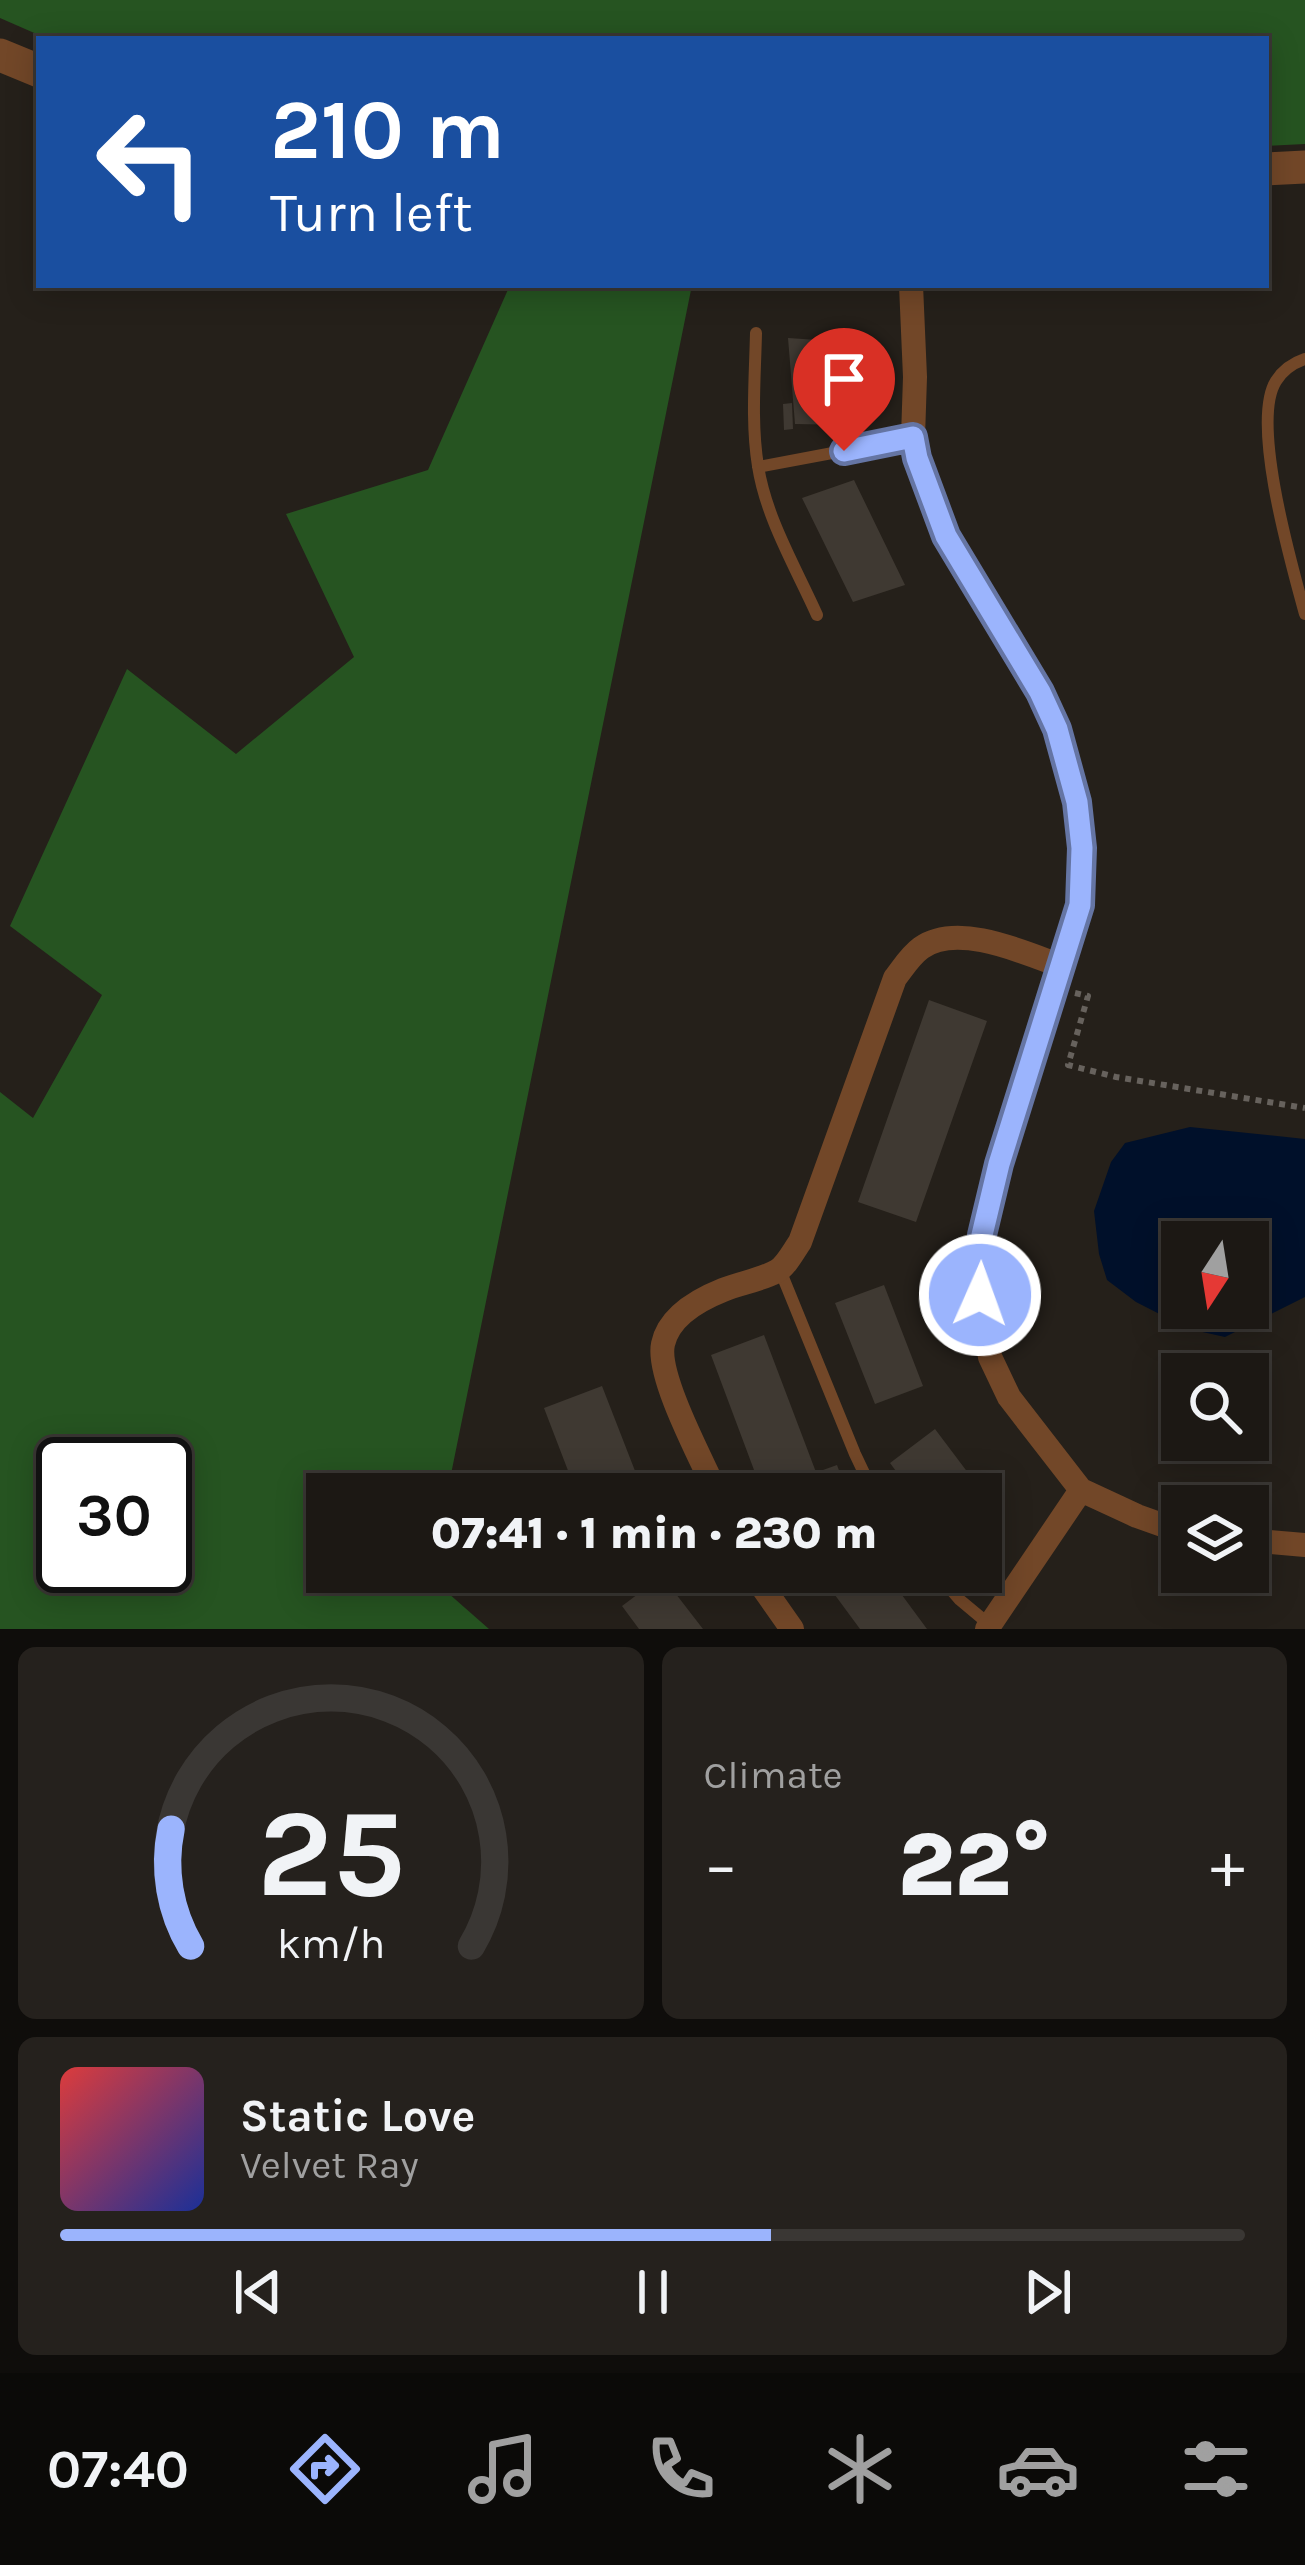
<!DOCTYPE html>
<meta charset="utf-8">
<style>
body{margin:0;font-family:Karla,sans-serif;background:#25211d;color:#f1f3f6;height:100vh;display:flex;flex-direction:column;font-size:45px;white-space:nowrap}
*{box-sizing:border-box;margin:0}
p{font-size:39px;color:#a0a0a0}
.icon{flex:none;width:66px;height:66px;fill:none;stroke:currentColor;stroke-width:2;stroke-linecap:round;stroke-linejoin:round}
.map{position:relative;height:1629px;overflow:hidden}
.drawer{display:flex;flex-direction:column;gap:18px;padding:18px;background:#0f0d0b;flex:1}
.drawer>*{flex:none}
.top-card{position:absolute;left:36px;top:36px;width:1233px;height:252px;border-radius:0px;box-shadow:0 6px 30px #0003,0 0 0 3px #3a3734;background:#1a4fa0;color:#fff;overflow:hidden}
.needle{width:78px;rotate:192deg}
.buttons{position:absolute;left:1161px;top:1221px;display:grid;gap:24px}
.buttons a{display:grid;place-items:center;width:108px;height:108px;border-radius:0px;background:#1c1814;box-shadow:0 6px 30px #0003,0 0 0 3px #3a3734;font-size:60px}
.speed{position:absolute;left:36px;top:1437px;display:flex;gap:24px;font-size:60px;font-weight:700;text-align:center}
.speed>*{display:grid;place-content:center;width:156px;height:156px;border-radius:50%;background:#1c1814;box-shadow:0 6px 30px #0003,0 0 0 3px #3a3734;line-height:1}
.speed .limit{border:6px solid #111;border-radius:18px;background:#fff;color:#111}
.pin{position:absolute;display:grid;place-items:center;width:102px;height:102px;color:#fff;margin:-123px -51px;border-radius:50% 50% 50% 0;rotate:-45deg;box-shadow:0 0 12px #0007}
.pin .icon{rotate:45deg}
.me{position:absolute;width:132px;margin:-66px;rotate:2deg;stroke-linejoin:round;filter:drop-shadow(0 0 9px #0008)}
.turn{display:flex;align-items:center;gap:42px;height:252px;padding:0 36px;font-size:54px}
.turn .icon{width:156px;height:156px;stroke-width:2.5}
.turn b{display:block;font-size:84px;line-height:102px}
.big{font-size:90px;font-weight:800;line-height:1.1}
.drawer .tile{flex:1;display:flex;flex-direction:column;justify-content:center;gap:18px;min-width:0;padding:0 42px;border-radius:18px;background:#25211d}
.drawer .dial{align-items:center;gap:0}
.dial svg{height:312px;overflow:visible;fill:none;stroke:#3a3734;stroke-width:7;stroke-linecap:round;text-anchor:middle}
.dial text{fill:#f1f3f6;stroke:none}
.song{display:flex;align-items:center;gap:36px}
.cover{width:144px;height:144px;border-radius:18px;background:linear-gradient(135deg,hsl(0 70% 55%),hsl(230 70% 35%))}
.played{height:12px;border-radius:6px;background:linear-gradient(90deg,#9bb4fd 60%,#3a3734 60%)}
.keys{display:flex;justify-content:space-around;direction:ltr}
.heat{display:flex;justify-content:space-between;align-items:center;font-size:66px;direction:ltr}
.drawer .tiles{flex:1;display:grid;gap:18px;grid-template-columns:1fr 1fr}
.tile:last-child{grid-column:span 2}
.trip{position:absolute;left:306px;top:1473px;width:696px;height:120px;border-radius:0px;background:#1c1814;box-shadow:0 6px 30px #0003,0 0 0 3px #3a3734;font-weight:800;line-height:120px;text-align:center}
.tabs{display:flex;height:192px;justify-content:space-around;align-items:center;background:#0b0a08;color:#a0a0a0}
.tabs .icon{width:84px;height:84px}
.tabs .active{color:#9bb4fd}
.tabs b{font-size:54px;color:#f1f3f6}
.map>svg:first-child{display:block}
.green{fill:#265421;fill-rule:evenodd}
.water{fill:#00102a;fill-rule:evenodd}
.building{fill:#3f3932}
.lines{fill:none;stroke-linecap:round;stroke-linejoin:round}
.path{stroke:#67625d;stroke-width:6;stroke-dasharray:6 6;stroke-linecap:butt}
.service{stroke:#724728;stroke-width:12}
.minor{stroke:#724728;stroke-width:24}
.tertiary{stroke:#724728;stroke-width:33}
.route-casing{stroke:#6575a4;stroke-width:30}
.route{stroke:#9bb4fd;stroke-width:21}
</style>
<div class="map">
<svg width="1305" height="1629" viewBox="0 0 1305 1629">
<rect width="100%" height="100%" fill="#25201a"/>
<path class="green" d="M0,0H1305V144L1266,146V39H48L0,18Z
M510,285H692L447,1494H327V1572H432L431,1578L489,1629H0V1092L33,1118L102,995L10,926L127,669L236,754L354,657L286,514L428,470ZM165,1464V1566H63V1464Z"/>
<path class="water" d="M1190,1127L1305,1139V1297L1225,1337L1189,1329L1136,1302L1107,1280L1099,1254L1094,1211L1111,1162L1125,1143ZM1182,1242H1248V1308H1182Z"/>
<path class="building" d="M788,338L848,342L851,425L795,424Z
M792,403L793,429L784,430L783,404Z
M854,480L905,585L853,602L802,498Z
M929,1000L987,1021L916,1222L858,1202Z
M884,1285L923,1386L875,1404L835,1303Z
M764,1335L822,1488L805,1494H763L711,1355Z
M602,1386L644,1494H577L544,1408Z
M935,1429L1002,1518L981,1533V1494H913L890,1463Z
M837,1465L844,1484L830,1489L823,1470Z
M818,1572H885L927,1629H860Z
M662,1576L703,1629H639L622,1606Z"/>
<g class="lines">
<path class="path" d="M1075,993L1088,996L1068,1065L1116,1077L1305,1108"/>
<path class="service" d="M756,333C755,377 751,423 758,466C766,518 796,568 817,615
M1305,359C1293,363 1283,370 1276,381C1250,422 1292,566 1305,614
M758,467L912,438
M780,1270L855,1454L874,1494
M936,1572L960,1600L990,1625"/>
<path class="minor" d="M911,285L915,377L913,437L917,458L946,536L1040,692L1057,729L1077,802L1082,847L1080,905L999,1164L982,1236L980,1295L990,1357L1009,1397L1081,1490L1137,1516L1182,1532
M717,1494C703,1462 656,1376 663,1344C669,1316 698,1300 723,1290C740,1283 761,1280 777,1271C786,1266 793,1252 800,1242L895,978C903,968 910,956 921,948C957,922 1023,952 1061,966
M1248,1540L1305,1545
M752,1572L792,1629
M987,1629L1081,1490"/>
<path class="tertiary" d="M0,55L39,71
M1266,169L1305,167"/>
</g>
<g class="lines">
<defs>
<path id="route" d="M844,451L913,437L917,458L946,536L1040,692L1057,729L1077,802L1082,848L1080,905L999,1164L982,1235L980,1295"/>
</defs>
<use href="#route" class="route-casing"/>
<use href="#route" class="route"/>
</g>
</svg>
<div class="buttons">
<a><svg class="needle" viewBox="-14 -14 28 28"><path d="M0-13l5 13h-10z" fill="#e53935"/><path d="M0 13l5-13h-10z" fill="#a0a0a0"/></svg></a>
<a><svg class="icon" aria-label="search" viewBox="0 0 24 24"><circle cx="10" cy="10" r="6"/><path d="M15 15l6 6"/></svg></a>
<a><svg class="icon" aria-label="layers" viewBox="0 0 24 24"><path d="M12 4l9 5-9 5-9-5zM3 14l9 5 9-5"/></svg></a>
</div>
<div class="speed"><div class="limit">30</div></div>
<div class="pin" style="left:844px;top:451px;background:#d93025"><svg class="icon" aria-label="arrive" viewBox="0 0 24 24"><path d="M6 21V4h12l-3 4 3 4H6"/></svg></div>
<svg class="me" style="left:980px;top:1295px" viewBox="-20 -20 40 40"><circle r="17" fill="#9bb4fd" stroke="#fff" stroke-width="3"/><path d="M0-11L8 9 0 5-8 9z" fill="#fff"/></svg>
<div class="trip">07:41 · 1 min · 230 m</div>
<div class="top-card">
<div class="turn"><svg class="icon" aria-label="left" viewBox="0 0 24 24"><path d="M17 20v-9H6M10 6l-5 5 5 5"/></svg><div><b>210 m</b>Turn left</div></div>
</div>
</div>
<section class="drawer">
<div class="tiles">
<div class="tile dial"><svg viewBox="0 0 100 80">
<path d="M14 69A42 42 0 1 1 86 69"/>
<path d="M14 69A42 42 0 0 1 9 39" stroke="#9bb4fd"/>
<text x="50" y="56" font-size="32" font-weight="700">25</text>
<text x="50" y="72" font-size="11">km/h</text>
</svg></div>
<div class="tile"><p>Climate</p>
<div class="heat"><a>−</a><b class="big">22°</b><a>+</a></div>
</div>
<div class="tile">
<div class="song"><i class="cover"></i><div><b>Static Love</b><p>Velvet Ray</p></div></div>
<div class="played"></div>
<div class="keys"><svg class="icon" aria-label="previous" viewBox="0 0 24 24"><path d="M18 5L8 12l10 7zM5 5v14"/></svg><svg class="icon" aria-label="pause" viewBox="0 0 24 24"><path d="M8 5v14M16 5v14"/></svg><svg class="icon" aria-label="next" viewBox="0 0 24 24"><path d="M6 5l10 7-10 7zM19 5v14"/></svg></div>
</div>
</div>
</section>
<nav class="tabs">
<b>07:40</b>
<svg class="icon active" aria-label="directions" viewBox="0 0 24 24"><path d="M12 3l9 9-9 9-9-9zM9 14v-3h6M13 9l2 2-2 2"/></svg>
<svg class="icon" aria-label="music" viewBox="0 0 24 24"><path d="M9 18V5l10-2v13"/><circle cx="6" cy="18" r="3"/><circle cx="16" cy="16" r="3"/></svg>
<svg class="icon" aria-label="phone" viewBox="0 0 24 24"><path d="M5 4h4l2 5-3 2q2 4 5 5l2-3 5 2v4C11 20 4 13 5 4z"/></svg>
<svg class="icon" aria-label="climate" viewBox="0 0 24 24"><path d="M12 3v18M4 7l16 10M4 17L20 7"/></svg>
<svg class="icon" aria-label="car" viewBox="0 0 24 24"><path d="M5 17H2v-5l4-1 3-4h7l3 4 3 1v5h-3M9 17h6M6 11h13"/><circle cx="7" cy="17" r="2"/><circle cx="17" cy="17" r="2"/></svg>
<svg class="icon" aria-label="filters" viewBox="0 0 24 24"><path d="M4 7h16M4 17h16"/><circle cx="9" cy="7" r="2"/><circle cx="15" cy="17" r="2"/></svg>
</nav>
